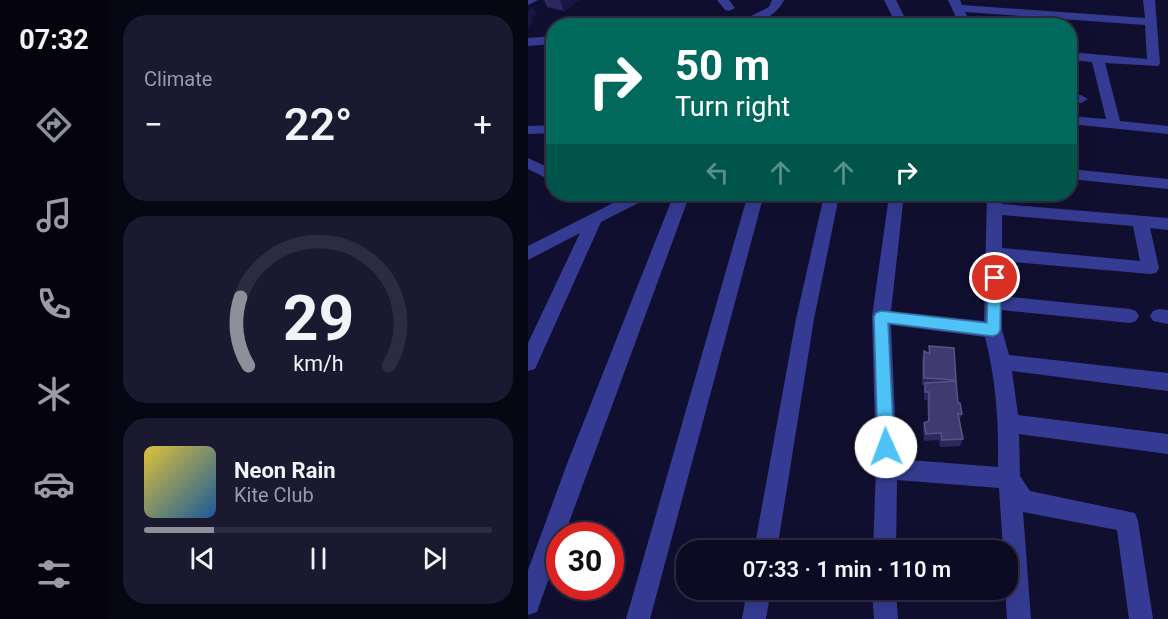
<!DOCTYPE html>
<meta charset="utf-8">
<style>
body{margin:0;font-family:Roboto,sans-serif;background:#1b1930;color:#f1f3f6;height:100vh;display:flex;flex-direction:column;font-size:22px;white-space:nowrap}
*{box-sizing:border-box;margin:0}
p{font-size:20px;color:#9a9ba6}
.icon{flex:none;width:33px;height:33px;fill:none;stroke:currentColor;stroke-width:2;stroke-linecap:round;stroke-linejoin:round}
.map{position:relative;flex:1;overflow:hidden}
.side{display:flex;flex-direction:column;gap:15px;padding:15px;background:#070613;width:420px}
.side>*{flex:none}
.guide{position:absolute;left:18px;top:18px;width:531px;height:183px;border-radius:24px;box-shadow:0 6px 24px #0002,0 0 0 2px #2d2b41;background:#00695c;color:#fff;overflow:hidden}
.speed{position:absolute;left:18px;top:522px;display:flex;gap:12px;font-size:30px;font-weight:700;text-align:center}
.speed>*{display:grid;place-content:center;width:78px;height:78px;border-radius:50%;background:#0d0b23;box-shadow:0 6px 24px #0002,0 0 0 2px #2d2b41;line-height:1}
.speed .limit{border:9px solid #d22;background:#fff;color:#111}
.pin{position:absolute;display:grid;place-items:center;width:51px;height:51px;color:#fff;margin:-26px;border:3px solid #fff;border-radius:50%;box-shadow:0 2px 6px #0007}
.me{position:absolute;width:66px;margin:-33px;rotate:358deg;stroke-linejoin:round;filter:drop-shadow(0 0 4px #0008)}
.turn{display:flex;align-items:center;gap:21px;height:126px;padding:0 30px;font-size:27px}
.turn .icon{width:78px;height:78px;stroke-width:2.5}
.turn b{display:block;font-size:42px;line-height:51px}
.lanes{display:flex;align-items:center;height:57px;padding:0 30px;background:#0003;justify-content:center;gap:30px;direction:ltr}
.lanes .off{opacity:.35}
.big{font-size:45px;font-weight:600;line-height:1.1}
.side .widget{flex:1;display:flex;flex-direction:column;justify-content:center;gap:9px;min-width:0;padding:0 21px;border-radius:24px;background:#1b1930}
.side .dial{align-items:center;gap:0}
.dial svg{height:156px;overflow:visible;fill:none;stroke:#2d2b41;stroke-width:7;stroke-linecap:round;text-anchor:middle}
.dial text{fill:#f1f3f6;stroke:none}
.song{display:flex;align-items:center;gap:18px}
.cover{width:72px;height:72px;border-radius:9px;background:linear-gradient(135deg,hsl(50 70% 55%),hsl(210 70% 35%))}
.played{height:6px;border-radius:3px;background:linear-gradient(90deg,#8c9099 20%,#2d2b41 20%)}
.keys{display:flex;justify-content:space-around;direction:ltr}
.heat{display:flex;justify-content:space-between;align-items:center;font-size:33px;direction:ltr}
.trip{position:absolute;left:148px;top:540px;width:342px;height:60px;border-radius:24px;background:#0d0b23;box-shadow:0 6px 24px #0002,0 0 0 2px #2d2b41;font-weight:600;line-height:60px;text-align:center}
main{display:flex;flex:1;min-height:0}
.tabs{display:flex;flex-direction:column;width:108px;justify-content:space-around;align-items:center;background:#05040e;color:#9a9ba6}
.tabs .icon{width:42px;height:42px}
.tabs .on{color:#8c9099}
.tabs b{font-size:27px;color:#f1f3f6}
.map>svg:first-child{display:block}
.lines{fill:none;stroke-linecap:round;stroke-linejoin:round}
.minor{fill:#353b92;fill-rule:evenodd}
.wall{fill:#2c275e}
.shaded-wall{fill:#191544}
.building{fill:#3f3a6f;stroke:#585486;stroke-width:1.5}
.route{fill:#4fc3f7;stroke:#337fa1;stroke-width:1.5}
</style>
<main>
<nav class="tabs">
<b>07:32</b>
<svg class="icon on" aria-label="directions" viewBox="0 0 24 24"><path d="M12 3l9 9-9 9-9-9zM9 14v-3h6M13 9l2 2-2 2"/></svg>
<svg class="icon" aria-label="music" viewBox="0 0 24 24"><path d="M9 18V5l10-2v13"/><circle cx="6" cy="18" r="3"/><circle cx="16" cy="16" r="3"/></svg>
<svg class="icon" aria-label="phone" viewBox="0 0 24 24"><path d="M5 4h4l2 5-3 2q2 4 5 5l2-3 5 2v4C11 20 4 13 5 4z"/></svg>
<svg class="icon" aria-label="climate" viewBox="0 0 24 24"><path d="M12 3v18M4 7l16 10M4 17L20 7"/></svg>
<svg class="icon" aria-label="car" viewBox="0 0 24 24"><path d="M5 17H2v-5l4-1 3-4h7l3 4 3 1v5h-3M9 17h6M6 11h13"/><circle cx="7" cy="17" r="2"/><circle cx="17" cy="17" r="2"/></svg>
<svg class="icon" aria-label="filters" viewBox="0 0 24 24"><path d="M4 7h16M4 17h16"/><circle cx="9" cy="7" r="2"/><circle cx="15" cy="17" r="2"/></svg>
</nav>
<section class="side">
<div class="widget"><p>Climate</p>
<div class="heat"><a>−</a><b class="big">22°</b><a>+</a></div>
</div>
<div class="widget dial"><svg viewBox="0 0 100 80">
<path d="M14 69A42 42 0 1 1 86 69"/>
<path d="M14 69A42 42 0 0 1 10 34" stroke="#8c9099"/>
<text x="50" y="56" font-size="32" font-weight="700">29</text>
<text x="50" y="72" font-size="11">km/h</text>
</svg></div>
<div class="widget">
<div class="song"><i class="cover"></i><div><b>Neon Rain</b><p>Kite Club</p></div></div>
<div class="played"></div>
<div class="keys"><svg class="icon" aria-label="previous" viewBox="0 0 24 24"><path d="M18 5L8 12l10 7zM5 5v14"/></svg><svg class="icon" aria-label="pause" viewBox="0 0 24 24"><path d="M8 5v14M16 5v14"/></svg><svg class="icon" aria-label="next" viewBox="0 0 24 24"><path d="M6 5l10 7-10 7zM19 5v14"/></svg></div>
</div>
</section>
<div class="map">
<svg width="640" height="619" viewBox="0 0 640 619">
<rect width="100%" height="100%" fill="#110f2f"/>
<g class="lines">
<path class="minor" d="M0,0H10L0,5Z
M189,0H201L207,8L201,11L197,10Z
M244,0H256C249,15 229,26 213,26L217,19L241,7Z
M356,0H368L381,26H369Z
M420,0H432L434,5L617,18L615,0H627L632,63L630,66L577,63L592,121L640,126V134L542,124V116L578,119L564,62L542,60V52L619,59L617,25L437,12L444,26H432Z
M26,36V44L0,46V38Z
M542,95H553L560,99L553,103H542Z
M26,125V133L0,134V126Z
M0,158L26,170V182L0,169Z
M542,169L640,179V189L542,179Z
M103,194H123L120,198L73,222L7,369L0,371V343L52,233L0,260V246Z
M146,194H162L36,536H32V548L12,603L9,612L0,615V570L39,464Z
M220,194H236L122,619H98Z
M278,194H376L363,311L456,321L459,194H473L474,204L640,218V230L622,228L631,268L628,273L622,274L474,261V296L602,309L608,311L611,316L608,321L602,323L474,310V330L481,355L640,373V391L484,371L490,415L640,434V454L491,434L492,476L502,491L607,513L610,521L625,619H601L589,530L495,512L503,619H479L477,590H480V550H475L471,488L369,480L368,550H345L348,469L344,317L360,203L310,201L286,319L249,550H226L268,319L295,200L280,198ZM474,215L605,226L612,261L474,248ZM363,325L457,337C468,380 471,423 470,467L369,459Z
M631,309L640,310V324L625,321L622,316L625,311Z
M219,590H243L238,619H214Z
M344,590H368L370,619H346Z"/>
</g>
<path class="wall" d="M16,0H52L36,11L19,7Z
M401,346L428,380L430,403L434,414L431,421L435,439L432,446L412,447L411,440L396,441L395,430L396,423L400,422L399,400H396L397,385H394V359L396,351L400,354Z"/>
<path class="shaded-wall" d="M32,0H52L36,11Z
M5,7L8,15L3,19L5,23L0,26V10Z"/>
<path class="building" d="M401,346L426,348L428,380L396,378V351L402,354Z
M428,381L430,403H432L434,414H430L435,439L414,440L413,433L398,434L396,423L401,421V392H397V383Z
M41,529L71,532L70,536H33L34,533L39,534Z
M32,541V563L26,562Z"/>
<path class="route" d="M467,273L473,278L472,330L470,334L465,336L360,323L366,447L363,452L358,454L352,452L350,447L346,317L348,313L353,311L459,323L460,278Z"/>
</svg>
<div class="speed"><div class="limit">30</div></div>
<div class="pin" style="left:467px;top:278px;background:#d93025"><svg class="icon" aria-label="arrive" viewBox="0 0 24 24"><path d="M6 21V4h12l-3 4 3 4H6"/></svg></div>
<svg class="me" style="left:358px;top:447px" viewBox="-20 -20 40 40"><circle r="19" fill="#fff"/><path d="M0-13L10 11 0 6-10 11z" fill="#4fc3f7"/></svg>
<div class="trip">07:33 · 1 min · 110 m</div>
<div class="guide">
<div class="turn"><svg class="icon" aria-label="right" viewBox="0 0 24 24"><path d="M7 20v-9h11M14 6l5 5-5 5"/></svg><div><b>50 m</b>Turn right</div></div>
<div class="lanes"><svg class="icon off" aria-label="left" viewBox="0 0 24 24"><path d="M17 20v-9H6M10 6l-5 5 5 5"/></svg><svg class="icon off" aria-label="ahead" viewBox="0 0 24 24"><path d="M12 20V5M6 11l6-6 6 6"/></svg><svg class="icon off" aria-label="ahead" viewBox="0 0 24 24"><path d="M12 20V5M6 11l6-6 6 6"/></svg><svg class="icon" aria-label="right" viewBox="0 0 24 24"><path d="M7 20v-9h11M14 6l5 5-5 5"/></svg></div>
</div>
</div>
</main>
